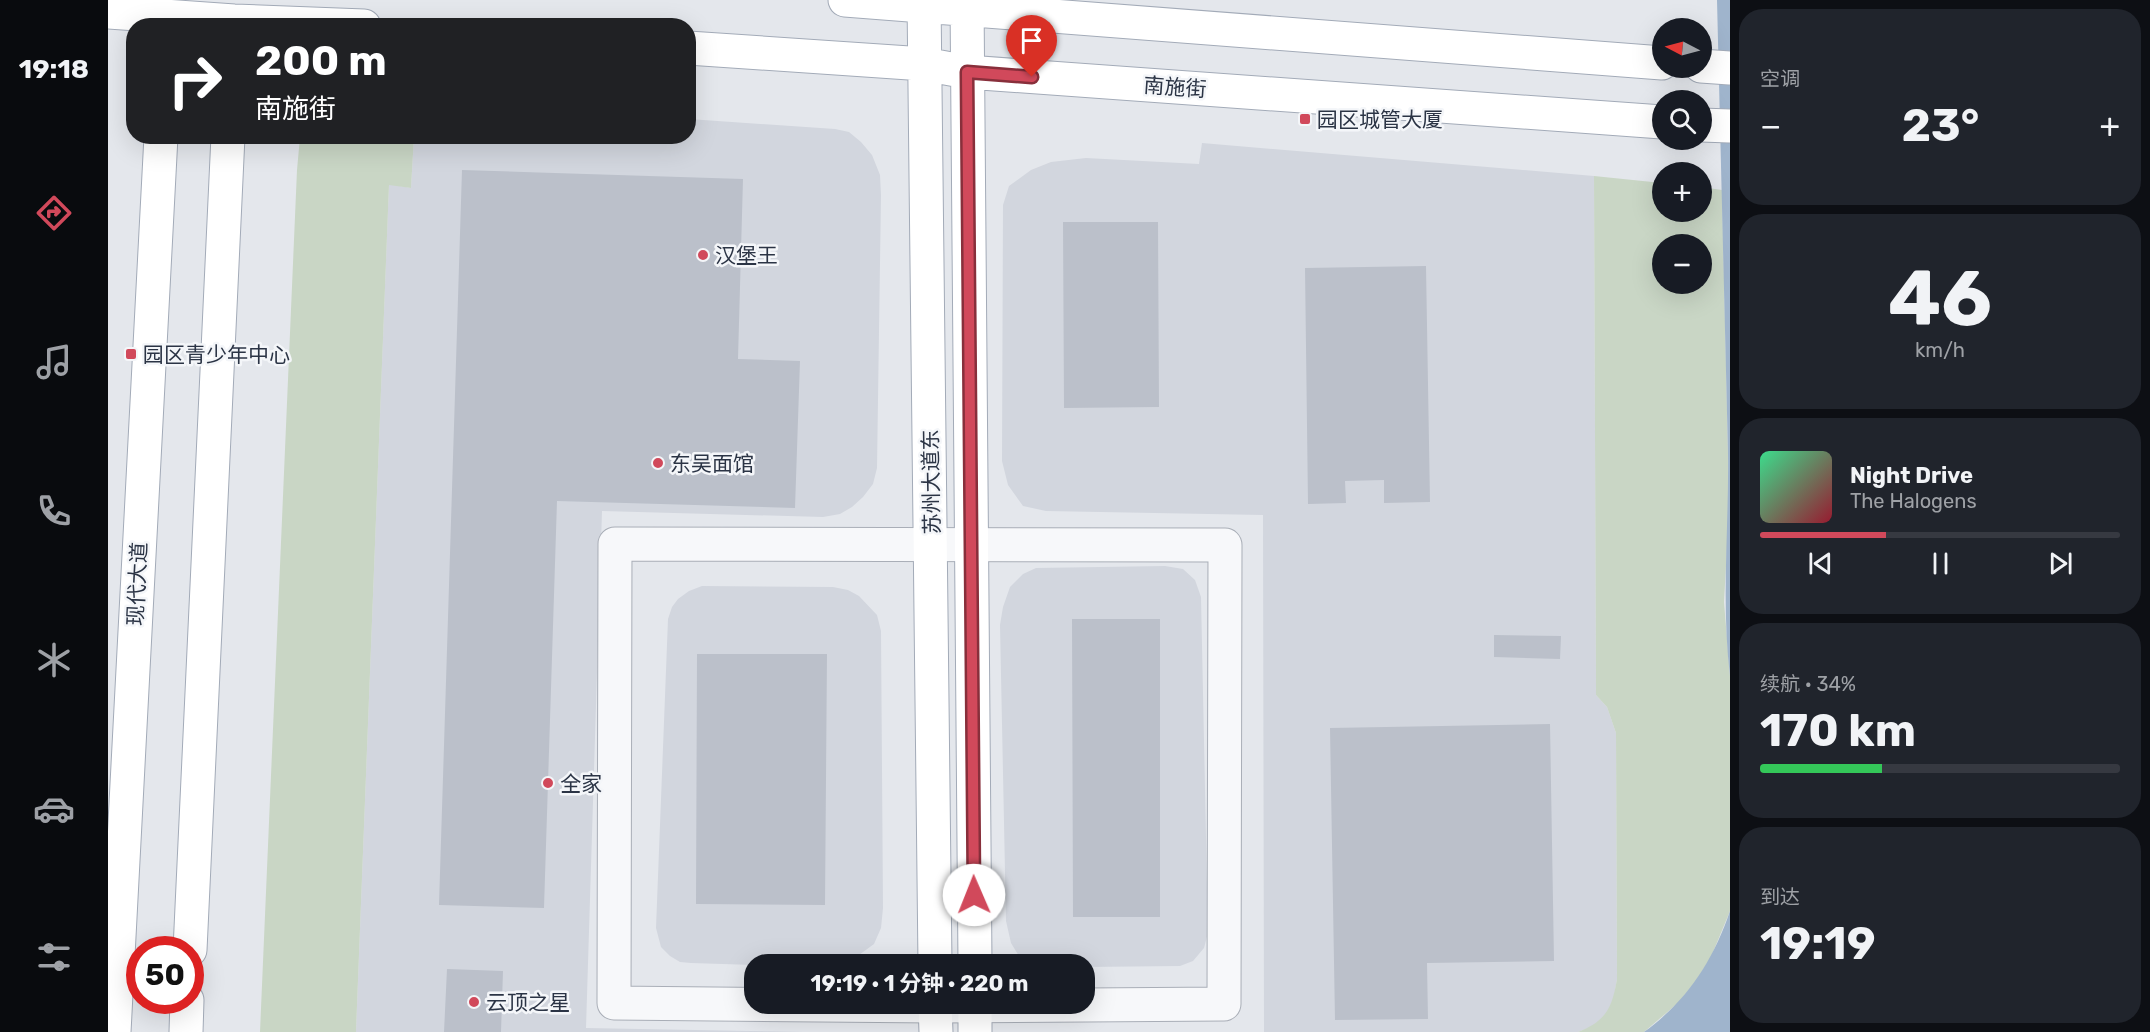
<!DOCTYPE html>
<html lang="zh">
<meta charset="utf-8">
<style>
body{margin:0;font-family:Rubik,"Noto Sans SC",sans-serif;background:#20242c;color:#f1f3f6;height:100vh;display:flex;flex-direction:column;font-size:22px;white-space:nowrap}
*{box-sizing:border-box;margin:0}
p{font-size:20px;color:#9ea1a6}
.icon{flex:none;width:33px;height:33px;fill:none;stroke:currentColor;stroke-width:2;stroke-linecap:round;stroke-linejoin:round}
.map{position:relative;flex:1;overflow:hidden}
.side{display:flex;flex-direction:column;gap:9px;padding:9px;background:#0d0f14;width:420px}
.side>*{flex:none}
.hud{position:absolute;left:18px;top:18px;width:570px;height:126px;border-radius:24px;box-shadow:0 6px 24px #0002;background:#202124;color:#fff;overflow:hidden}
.needle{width:39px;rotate:276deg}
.fabs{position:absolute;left:1544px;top:18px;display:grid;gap:12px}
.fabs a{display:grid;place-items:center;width:60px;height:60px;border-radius:50%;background:#171b24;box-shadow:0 6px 24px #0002;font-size:30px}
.speed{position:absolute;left:18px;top:936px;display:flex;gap:12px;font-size:30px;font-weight:700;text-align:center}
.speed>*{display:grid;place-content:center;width:78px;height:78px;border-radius:50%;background:#171b24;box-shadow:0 6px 24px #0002;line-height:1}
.speed .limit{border:9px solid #d22;background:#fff;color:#111}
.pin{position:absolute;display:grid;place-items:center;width:51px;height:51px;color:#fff;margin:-62px -26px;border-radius:50% 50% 50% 0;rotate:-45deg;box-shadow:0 0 6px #0007}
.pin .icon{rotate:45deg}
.me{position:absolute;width:66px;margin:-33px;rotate:359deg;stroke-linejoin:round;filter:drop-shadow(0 0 4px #0008)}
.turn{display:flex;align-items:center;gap:21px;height:126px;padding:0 30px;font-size:27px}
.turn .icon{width:78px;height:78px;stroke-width:2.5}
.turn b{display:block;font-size:42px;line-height:51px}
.big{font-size:45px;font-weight:700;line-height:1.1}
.side .tile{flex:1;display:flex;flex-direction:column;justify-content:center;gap:9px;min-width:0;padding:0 21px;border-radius:24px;background:#20242c}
.side .dial{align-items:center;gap:0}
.dial b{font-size:78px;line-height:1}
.song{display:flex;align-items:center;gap:18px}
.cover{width:72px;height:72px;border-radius:9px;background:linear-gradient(135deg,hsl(150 70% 55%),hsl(350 70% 35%))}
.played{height:6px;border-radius:3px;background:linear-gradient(90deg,#d1495b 35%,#363941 35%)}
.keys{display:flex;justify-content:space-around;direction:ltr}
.heat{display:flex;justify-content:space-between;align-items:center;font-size:33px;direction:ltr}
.charge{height:9px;border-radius:4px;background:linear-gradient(90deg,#34c759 34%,#363941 0)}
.trip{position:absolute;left:636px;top:954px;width:351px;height:60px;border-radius:24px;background:#171b24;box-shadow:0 6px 24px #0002;font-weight:700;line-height:60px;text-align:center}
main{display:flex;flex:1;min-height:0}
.tabs{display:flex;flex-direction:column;width:108px;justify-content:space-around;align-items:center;background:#090b0e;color:#9ea1a6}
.tabs .icon{width:42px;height:42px}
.tabs .on{color:#d1495b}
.tabs b{font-size:27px;color:#f1f3f6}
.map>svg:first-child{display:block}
.built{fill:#d2d6de}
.green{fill:#c9d6c5;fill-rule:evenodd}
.water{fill:#9fb4cc}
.building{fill:#bbc0ca}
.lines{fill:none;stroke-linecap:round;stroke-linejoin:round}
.minor-casing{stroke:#a9aeb7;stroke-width:35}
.major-casing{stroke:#a3abb8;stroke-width:35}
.minor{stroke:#f7f8fa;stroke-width:33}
.major{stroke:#fff;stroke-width:33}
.route-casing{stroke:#882f3b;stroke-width:15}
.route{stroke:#d1495b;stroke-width:10}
.poi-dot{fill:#d1495b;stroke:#f4f6f9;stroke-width:2}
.labels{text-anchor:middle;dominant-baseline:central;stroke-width:5;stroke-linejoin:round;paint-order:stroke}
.street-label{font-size:21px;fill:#2b3445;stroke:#f4f6f9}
.poi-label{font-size:21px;fill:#2b3445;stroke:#f4f6f9;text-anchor:start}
</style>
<main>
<nav class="tabs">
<b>19:18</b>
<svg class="icon on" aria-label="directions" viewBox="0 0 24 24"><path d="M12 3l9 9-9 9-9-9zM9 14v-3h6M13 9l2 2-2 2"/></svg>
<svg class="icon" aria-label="music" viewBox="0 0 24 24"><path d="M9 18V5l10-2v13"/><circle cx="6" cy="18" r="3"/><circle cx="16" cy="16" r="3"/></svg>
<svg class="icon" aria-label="phone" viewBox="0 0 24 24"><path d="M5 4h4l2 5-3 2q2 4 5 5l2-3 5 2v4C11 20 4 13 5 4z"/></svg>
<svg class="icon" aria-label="climate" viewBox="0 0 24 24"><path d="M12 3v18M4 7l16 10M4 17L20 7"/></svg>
<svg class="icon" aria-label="car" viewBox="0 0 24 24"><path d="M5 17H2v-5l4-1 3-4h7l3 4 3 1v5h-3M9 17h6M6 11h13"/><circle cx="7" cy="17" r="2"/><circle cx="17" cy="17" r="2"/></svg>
<svg class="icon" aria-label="filters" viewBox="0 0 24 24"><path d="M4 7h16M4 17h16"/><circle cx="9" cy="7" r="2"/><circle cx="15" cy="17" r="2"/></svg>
</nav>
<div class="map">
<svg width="1622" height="1032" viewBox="0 0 1622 1032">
<rect width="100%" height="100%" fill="#e4e7ec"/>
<path class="built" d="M581,119L727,129L741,132L753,142L764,155L772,175L773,195L769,468L765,484L755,497L744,507L732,514L715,517L494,511L478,1028L696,1032H248L281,184L303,188L306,137L580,136Z
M1094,143L1486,176L1488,695L1499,707L1508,733L1509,979L1506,997L1499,1014L1484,1027L1470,1032H1156L1155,515L938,511L915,506L900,485L894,461L895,205L901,186L923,170L943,162L978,158L1091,164Z
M1057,566L1075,569L1087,580L1093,597L1100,933L1096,948L1085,961L1072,966L977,967L976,964H927L911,956L903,943L898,921L892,625L895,607L902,587L915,574L928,568Z
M594,586L725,587L740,590L751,596L769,615L773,631L775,908L773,928L766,944L740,963L732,964L646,965L583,963L572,962L562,956L553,947L548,928L560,619L564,607L570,599L581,591Z"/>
<path class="green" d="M192,137H306L303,188L281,185L248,1032H152L189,170Z
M1486,176L1554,183V212H1593V187L1614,190L1620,454L1621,511L1616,602L1622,676V911L1603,957L1588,981L1570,1003L1536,1032H1470C1498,1021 1504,1008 1509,979L1508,733L1499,707L1488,695ZM1554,244H1593V284H1554Z"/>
<path class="water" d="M1609,0H1622V676C1613,602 1621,528 1620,454Z
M1622,911V1032H1536C1579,1001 1605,961 1622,911Z"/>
<path class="building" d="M354,170L635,179L630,359L692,361L687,508L449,501L436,908L331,905Z
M955,222H1050L1051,407L956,408Z
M1318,266L1322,502L1276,503V480L1237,481L1238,503L1200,504L1197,268Z
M964,619H1052V917H965Z
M1386,635L1453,636L1452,659L1386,657Z
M589,654H719L717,905L588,904Z
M1442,724L1446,961L1319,963L1320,1019L1227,1020L1222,728Z
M339,969L395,971L393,1032H336Z"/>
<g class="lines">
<defs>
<path id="minor" d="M507,544L1117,545L1116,1004L827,1006L506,1003Z"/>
<path id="major" d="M737,0L1554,63
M816,0L827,964
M859,0L867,964
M0,12L126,21L256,26
M580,48L816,64L859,72L1554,122
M1593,66L1622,68
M1593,125L1622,126
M82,950L120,136
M827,1004L828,1032
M867,1004V1032
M6,1032L53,136
M78,1032L79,1000"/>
</defs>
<use href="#minor" class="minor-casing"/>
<use href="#major" class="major-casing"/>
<use href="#minor" class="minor"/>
<use href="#major" class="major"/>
</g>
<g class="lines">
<defs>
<path id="route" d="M866,895L859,72L924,77"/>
</defs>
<use href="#route" class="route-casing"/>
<use href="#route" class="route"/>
</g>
<g class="poi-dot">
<rect x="1191" y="113" width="12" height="12" rx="3"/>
<circle cx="595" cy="255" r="6"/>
<rect x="17" y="348" width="12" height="12" rx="3"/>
<circle cx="550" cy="463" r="6"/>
<circle cx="440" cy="783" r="6"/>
<circle cx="366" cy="1002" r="6"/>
</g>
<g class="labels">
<g class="street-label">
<text transform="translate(1067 87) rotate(4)">南施街</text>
<text transform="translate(823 482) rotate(-91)">苏州大道东</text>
<text transform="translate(29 584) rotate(-87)">现代大道</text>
</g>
<g class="poi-label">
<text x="1209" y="119">园区城管大厦</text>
<text x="607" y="255">汉堡王</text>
<text x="35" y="354">园区青少年中心</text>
<text x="562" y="463">东吴面馆</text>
<text x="452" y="783">全家</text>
<text x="378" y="1002">云顶之星</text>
</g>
</g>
</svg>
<div class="fabs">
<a><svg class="needle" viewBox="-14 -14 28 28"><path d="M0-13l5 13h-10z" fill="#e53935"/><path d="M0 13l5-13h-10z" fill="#9ea1a6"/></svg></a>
<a><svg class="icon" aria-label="search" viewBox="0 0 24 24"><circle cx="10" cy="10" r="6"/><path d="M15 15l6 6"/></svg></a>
<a>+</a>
<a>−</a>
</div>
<div class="speed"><div class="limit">50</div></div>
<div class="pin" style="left:924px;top:77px;background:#d93025"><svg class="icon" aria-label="arrive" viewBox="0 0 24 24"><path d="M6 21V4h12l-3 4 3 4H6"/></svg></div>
<svg class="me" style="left:866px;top:895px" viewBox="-20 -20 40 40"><circle r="19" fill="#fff"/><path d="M0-13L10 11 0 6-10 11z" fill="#d1495b"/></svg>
<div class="trip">19:19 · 1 分钟 · 220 m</div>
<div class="hud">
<div class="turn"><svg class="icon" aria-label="right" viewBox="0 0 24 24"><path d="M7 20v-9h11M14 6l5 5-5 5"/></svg><div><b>200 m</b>南施街</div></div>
</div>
</div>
<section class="side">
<div class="tile"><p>空调</p>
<div class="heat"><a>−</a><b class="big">23°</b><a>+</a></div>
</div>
<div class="tile dial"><b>46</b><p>km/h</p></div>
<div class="tile">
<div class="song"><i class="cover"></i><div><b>Night Drive</b><p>The Halogens</p></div></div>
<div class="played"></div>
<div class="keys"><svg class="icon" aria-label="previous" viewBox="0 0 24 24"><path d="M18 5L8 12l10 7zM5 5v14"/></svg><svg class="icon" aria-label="pause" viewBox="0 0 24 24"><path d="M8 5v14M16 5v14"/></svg><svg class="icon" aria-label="next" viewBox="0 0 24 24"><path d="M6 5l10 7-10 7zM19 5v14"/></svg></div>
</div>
<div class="tile"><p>续航 · 34%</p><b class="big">170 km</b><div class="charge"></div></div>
<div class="tile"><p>到达</p><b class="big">19:19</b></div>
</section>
</main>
